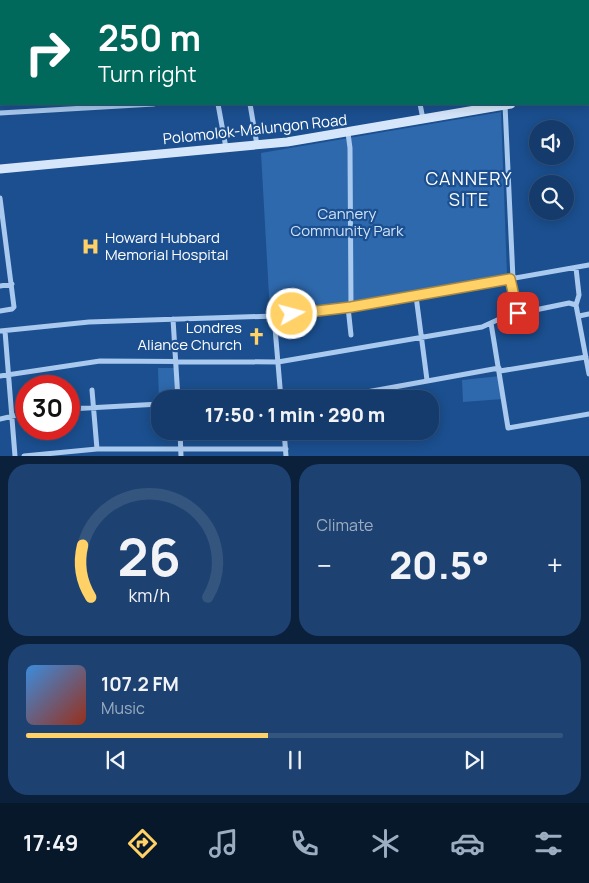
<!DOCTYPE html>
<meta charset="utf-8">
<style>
body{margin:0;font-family:Manrope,sans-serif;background:#1d4271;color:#f1f3f6;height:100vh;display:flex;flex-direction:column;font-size:19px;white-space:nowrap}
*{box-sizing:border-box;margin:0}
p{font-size:16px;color:#9dadc1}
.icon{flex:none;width:28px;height:28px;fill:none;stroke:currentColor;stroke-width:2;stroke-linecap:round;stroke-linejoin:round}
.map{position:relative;height:456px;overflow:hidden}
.side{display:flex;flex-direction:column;gap:8px;padding:8px;background:#0b203b;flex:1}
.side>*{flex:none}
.hud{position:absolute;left:0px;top:0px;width:590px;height:105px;box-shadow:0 2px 12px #0003,0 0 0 1px #33557e;background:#00695c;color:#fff;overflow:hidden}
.fabs{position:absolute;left:529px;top:120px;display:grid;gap:10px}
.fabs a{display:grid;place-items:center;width:45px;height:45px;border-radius:50%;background:#143b6b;box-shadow:0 2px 12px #0003,0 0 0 1px #33557e;font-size:25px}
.speed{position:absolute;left:15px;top:375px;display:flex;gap:10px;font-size:25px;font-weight:700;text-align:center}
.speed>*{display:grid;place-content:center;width:65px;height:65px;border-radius:50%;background:#143b6b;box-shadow:0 2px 12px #0003,0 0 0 1px #33557e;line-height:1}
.speed .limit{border:8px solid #d22;background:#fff;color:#111}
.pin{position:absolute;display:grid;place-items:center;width:42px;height:42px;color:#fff;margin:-21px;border-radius:10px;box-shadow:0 2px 8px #0006}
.me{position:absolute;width:55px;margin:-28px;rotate:83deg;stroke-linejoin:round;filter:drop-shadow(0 0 4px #0008)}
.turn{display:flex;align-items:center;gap:18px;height:105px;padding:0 15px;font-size:22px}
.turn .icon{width:65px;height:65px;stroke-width:2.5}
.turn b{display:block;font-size:35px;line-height:42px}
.big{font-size:38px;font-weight:800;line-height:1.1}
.side .tile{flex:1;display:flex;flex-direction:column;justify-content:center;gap:8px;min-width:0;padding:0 18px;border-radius:20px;background:#1d4271}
.side .dial{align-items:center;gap:0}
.dial svg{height:130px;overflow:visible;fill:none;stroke:#33557e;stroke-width:7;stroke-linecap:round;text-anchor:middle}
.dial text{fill:#f1f3f6;stroke:none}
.song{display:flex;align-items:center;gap:15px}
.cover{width:60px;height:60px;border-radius:8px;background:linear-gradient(135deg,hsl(210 70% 55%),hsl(10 70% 35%))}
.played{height:5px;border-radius:2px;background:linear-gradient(90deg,#ffd166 45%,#33557e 45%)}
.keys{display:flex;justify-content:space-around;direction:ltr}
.heat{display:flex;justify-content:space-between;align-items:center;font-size:28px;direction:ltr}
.side .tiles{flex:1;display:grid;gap:8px;grid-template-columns:1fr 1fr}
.tile:last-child{grid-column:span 2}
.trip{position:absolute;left:151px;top:390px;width:288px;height:50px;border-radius:20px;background:#143b6b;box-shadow:0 2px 12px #0003,0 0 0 1px #33557e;font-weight:800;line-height:50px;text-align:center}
.tabs{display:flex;height:80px;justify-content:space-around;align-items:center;background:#08182b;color:#9dadc1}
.tabs .icon{width:35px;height:35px}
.tabs .on{color:#ffd166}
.tabs b{font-size:22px;color:#f1f3f6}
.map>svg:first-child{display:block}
.green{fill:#2e69ad}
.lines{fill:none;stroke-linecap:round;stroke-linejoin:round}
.street{stroke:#a9c9ee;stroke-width:5}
.secondary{stroke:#d6e6fa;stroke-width:9}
.route-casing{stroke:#a68842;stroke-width:12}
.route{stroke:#ffd166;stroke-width:9}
.labels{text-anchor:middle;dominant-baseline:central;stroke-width:4.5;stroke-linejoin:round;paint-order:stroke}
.street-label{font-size:15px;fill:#fff;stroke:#1b4f8f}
.park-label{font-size:15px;fill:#cfe3fa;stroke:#1b4f8f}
.poi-label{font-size:15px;fill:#fff;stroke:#1b4f8f;text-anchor:start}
.quarter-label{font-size:18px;letter-spacing:1px;fill:#fff;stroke:#1b4f8f}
</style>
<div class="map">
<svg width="589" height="456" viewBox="0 0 589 456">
<rect width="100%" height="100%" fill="#1b4f8f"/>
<path class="green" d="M501,112L507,275L347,304L270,313L261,153Z
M158,368H175L176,399H160L159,403Z
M500,376L503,399L463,402L462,380Z"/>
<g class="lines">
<path class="street" d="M168,0V1
M198,0L199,1
M230,0V1
M254,0V1
M294,0L295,1
M406,0V1
M509,0V1
M556,0V1
M53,1L54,0
M348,1L354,0
M0,65L1,63
M218,104L226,148
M250,104L257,145
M420,104L423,119
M505,105L513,279
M0,113L154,104
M348,133L350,148L351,307
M0,198L14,307L12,309L0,311
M576,268L579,295L576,305L589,374
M510,279L518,313
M0,286L12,284
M416,296L427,380
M348,307L351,335
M274,316L281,399
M579,316L589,314
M173,319L178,399
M491,323L508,428L589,414
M0,331L89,322L274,316L351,307L589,265
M5,331L15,456
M500,371L586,357
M0,376L100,361L278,362L482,327L506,316L569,303L576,305
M92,390L97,449
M328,399L499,368
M69,409L160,404
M0,419L26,413
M180,431L181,456
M284,431L286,456
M24,456L97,449H286"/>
<path class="secondary" d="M0,169L287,142L511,104"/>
</g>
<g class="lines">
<defs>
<path id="route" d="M292,314L351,307L510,279L518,313"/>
</defs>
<use href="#route" class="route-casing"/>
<use href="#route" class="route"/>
</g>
<defs>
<symbol id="hospital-bare" viewBox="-9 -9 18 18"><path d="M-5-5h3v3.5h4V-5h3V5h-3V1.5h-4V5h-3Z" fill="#ffd166" stroke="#1b4f8f" stroke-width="2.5" paint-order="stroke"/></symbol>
<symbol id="church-bare" viewBox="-9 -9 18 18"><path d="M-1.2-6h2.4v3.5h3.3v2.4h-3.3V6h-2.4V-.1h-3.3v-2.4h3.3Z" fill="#ffd166" stroke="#1b4f8f" stroke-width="2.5" paint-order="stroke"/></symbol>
</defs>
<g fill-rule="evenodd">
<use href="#hospital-bare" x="78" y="234" width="25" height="25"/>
<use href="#church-bare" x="244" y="324" width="25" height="25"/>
</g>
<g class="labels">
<g class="street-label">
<text transform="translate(255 129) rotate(-6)">Polomolok-Malungon Road</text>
</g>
<g class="park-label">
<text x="347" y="213">Cannery<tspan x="347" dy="17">Community Park</tspan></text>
</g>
<g class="poi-label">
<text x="105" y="237">Howard Hubbard<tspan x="105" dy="17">Memorial Hospital</tspan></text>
<text x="242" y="327" text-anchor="end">Londres<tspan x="242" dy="17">Aliance Church</tspan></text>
</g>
<g class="quarter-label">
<text x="469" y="178">CANNERY<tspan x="469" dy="21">SITE</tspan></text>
</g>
</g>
</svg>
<div class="fabs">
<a><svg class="icon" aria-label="sound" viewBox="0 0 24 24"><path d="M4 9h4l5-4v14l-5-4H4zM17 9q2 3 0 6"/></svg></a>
<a><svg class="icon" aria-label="search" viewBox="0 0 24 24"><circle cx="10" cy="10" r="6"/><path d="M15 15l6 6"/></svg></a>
</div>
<div class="speed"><div class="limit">30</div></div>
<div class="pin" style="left:518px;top:313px;background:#d93025"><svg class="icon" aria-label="arrive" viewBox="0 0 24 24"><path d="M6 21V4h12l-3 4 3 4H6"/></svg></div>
<svg class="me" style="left:292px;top:314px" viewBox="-20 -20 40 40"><circle r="17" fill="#ffd166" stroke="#fff" stroke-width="3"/><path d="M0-11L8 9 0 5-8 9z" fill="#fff"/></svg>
<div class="trip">17:50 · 1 min · 290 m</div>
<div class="hud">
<div class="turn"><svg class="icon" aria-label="right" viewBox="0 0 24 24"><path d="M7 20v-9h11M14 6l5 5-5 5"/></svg><div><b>250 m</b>Turn right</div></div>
</div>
</div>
<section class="side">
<div class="tiles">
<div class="tile dial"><svg viewBox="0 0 100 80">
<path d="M14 69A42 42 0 1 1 86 69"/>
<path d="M14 69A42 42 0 0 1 9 37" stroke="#ffd166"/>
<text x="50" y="56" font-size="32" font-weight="700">26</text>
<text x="50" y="72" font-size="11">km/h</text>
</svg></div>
<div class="tile"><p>Climate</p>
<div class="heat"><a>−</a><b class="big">20.5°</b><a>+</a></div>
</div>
<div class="tile">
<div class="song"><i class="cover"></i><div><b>107.2 FM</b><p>Music</p></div></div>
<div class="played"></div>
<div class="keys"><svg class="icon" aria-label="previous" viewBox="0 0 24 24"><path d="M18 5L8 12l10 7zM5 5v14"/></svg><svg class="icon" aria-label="pause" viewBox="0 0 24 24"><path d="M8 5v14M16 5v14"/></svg><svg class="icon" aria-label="next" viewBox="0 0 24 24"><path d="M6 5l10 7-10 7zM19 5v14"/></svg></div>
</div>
</div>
</section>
<nav class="tabs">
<b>17:49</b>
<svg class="icon on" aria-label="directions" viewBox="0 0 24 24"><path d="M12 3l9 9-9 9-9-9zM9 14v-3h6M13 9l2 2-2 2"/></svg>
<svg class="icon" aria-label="music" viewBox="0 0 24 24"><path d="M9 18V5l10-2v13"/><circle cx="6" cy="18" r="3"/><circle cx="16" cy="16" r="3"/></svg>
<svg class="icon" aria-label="phone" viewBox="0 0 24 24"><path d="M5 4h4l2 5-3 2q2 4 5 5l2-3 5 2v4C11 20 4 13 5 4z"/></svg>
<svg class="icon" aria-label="climate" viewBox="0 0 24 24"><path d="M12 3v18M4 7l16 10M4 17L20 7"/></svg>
<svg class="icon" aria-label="car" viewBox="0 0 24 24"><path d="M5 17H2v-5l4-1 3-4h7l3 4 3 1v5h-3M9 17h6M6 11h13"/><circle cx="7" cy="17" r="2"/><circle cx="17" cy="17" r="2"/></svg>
<svg class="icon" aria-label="filters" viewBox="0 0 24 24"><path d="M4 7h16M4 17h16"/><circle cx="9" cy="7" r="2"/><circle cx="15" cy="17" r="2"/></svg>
</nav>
